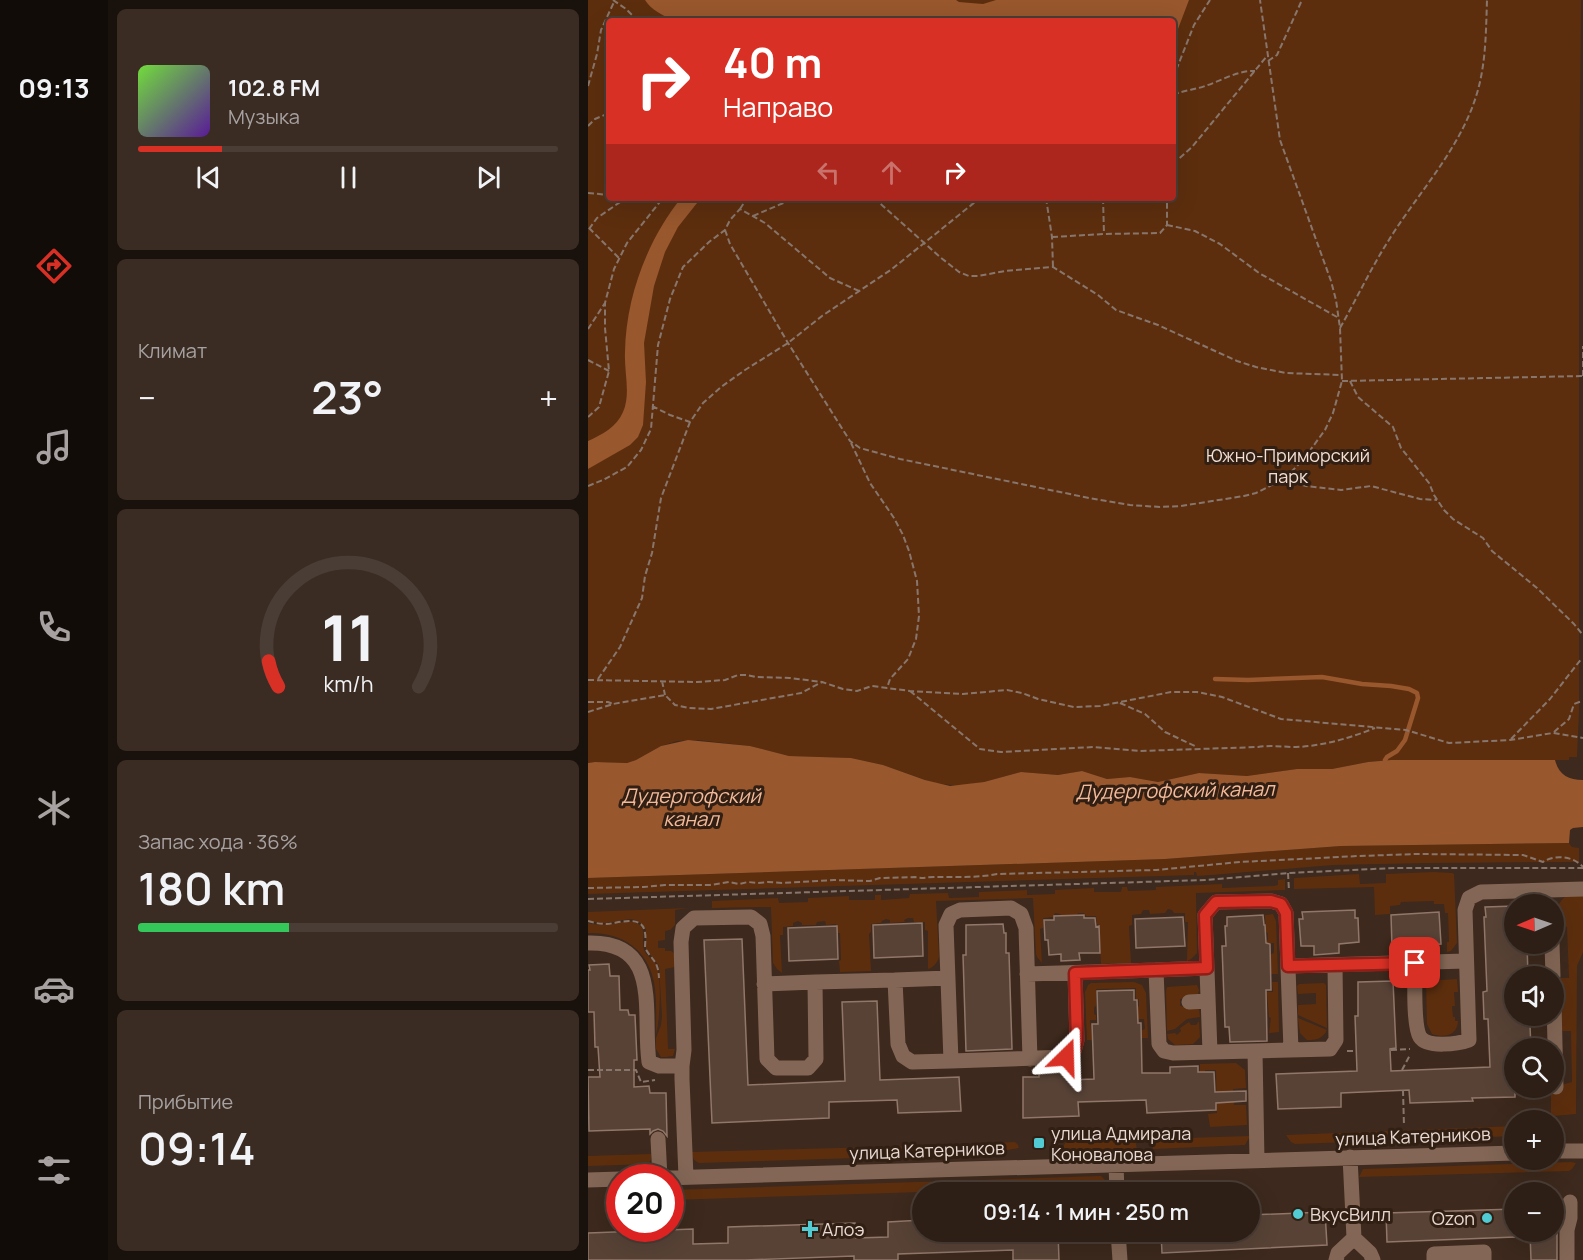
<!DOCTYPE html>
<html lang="ru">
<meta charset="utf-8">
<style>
body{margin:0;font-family:Manrope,sans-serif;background:#3a2c23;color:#f1f3f6;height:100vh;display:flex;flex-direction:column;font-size:22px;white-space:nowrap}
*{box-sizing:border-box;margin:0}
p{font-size:20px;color:#a7a2a1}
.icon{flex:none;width:33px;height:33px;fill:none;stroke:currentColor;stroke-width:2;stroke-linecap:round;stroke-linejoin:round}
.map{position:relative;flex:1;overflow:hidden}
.side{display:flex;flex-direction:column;gap:9px;padding:9px;background:#19110c;width:480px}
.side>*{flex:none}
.top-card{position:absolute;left:18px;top:18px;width:570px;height:183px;border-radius:6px;box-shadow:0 6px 24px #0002,0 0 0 2px #493d35;background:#d93025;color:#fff;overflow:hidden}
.needle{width:39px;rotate:268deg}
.fabs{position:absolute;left:916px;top:894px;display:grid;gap:12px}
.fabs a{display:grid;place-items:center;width:60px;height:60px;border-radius:50%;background:#2e1f16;box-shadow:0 6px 24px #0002,0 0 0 2px #493d35;font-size:30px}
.speed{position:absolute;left:18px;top:1164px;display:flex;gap:12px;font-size:30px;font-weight:700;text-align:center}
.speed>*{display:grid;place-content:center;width:78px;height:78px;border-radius:50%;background:#2e1f16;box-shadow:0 6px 24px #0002,0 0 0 2px #493d35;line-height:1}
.speed .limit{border:9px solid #d22;background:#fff;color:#111}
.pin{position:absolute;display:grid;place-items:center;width:51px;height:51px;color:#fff;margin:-26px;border-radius:12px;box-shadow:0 3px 9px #0006}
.me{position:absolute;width:66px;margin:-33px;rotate:22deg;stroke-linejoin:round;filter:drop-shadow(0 0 4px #0008)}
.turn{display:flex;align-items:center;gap:21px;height:126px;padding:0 18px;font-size:27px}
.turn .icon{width:78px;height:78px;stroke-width:2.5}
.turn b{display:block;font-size:42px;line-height:51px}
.lanes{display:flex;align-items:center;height:57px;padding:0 18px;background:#0003;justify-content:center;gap:30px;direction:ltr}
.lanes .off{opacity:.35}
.big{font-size:45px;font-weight:600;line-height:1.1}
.side .widget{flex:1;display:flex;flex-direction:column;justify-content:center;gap:9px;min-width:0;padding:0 21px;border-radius:9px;background:#3a2c23}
.side .dial{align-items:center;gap:0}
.dial svg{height:156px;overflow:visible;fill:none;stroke:#493d35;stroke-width:7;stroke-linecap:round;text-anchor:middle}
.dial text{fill:#f1f3f6;stroke:none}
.song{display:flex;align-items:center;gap:18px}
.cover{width:72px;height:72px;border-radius:9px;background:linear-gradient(135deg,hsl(100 70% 55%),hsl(270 70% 35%))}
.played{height:6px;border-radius:3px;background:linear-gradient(90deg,#d93025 20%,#493d35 20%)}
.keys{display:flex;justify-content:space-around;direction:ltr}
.heat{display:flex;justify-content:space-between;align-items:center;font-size:33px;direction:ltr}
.charge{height:9px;border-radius:4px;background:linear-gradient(90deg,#34c759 36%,#493d35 0)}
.trip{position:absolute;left:324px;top:1182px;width:348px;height:60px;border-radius:30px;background:#2e1f16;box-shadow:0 6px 24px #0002,0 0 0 2px #493d35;font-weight:600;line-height:60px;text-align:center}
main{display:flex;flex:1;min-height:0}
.tabs{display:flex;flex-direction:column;width:108px;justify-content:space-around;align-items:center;background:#120c09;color:#a7a2a1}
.tabs .icon{width:42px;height:42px}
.tabs .active{color:#d93025}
.tabs b{font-size:27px;color:#f1f3f6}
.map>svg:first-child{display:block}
.green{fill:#5c2e0e;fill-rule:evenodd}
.water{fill:#98572d}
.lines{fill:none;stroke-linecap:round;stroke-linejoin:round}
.stream{stroke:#98572d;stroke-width:4.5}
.building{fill:#584236;stroke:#90776a;stroke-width:1.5}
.path{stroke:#88766c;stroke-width:2;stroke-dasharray:6 3;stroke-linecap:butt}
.minor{stroke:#836655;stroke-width:15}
.route-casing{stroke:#8d1f18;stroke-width:15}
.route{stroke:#d93025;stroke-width:10}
.poi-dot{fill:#51ccd4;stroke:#321f13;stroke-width:2}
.labels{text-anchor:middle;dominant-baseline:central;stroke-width:6;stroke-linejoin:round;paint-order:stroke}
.park-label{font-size:18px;fill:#f3dfd4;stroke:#321f13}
.poi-label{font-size:18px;fill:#e8dad2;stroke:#321f13;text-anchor:start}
.street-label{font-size:18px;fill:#e8dad2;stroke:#321f13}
.water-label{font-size:20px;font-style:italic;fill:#f3ba99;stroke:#321f13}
</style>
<main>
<nav class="tabs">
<b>09:13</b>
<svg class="icon active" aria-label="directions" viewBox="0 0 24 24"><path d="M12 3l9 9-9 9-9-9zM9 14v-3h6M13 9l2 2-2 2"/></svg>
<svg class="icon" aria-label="music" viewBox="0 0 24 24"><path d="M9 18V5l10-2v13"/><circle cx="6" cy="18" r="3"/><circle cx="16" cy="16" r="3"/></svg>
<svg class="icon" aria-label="phone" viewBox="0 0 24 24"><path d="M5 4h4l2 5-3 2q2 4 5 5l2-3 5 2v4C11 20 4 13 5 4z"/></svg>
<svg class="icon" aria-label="climate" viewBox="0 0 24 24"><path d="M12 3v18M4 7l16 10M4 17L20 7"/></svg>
<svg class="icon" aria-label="car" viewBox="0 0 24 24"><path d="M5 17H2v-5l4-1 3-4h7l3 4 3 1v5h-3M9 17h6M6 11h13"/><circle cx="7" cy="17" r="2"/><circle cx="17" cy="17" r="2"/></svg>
<svg class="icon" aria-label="filters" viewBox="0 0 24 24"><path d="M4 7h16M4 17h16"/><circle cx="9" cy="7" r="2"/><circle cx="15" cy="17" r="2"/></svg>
</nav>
<section class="side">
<div class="widget">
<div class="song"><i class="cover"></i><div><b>102.8 FM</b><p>Музыка</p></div></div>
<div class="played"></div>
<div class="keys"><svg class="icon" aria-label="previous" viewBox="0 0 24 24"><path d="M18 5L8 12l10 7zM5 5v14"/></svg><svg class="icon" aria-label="pause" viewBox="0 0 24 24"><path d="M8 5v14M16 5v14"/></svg><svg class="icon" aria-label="next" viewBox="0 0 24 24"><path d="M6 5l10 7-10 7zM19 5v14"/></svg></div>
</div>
<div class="widget"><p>Климат</p>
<div class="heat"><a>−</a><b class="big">23°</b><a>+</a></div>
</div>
<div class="widget dial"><svg viewBox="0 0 100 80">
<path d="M14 69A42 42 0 1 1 86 69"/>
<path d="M14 69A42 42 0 0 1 9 56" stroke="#d93025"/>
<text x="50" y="56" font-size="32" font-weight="700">11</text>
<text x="50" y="72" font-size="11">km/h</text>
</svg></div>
<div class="widget"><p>Запас хода · 36%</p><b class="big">180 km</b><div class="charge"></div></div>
<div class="widget"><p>Прибытие</p><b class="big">09:14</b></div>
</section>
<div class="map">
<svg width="995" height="1260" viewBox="0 0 995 1260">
<rect width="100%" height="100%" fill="#3d291d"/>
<path class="green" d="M0,0H993L991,205V712L989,757H981V760H803L780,762L744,769H709L659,776L611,773L570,782L542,777L519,779L494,771L470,775L433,772L396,782L371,786L346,783L295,765L263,758L201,756L162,746L110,740L89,741L73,746L48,760L39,763L7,762L0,763ZM21,21H585V198H21Z
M981,843L984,847L991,848V862L840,863L745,865L623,875L609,876L608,872H606V875L0,894V878L577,859L753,846Z
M846,872L864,873L866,874L869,943L863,951L859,952V942H861L860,913H857L856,904H846V901L813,902L812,905L802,906V914L787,915L786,887L706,889V878L771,874L772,884L798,883V874Z
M697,879V890L608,893L609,953L603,959L599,961L600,922H597V913H586L584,910L580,909L577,913L562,914L561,910H555L553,914L544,915V925L541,926L543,963L513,964L511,925L509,924L508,916H498L496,913H491L489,914V917H475L472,914L467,913L465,917L455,918V928L452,929L454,963L449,957L448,954L445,898L348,901L351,957C349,963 346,967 340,969V931L337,930V922H326L325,918H320L316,920L317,922L302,923V920L298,919L294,921L293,923L283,924V932L281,934L283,971L252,972L251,961L253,960L252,933H249L248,924L238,925L237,921L229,922L228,925H214V923L210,921L205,923V926L195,927V935H192L194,973L189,969L185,963L183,907L118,908H124V901L190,898L191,903L220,902V898L261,896V900H287V895H293V900L321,898L322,894L360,893L361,898L391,897V892L439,890V895L467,894V890L506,888V892H533L534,887H539L540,891L568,890V887L634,884V888L686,886L690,885V880Z
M978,896H995V952L989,966L988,1114L965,1116H963V1092L973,1085L984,1082L983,1031H975L972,1028L970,981L972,978H981L979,927L969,926C967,914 968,904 978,896Z
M100,908L87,910V925L82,930L77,931V940L70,941V948H77V951H83L88,955L87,967L77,969L80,1049H87L85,1056L78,1057H73L68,1049V1038L73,1025L74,1016L71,966L58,949V930C47,912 35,922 19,923C12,924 6,922 0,920V912Z
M685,914L688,921L690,974H683V954L686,953V943H678V941L680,940V933L678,932L677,915Z
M41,921C63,925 52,937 56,950C58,956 65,959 68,964C74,975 72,1022 68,1034C68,1017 69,998 66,982C59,948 33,932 0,933V923C15,927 26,923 41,921Z
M869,979L870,992H866L867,1006H864L865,1017H867V1021H870C869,1036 856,1038 844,1034L839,1024L838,981Z
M546,982L554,985L558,993L560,1038H554V1030L557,1029L556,1019H549L548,1007L551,1006V999H548V988L508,989V1006L506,1007V1014L508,1015V1020H502L504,1040H499L497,992L500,985L503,983Z
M684,982H690L691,1032L681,1033L683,1018L681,1017L679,992H685Z
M736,983L738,985L739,1028L710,1015V1005L728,1004V993L710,994L709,986L711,984Z
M609,985L611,990L610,995L592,999V1006L611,1009L612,1017L599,1019L587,1029L579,1031L578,991L579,987Z
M710,1018L739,1030C735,1039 728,1040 719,1040L712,1033Z
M611,1021L612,1037L605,1044L587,1045L580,1039L579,1034L587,1033L589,1035L593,1031L592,1028L601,1022L603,1025H608Z
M648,1063L657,1070L658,1088L645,1089L646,1105H658L659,1125L622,1127L620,1114L629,1113L628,1070H617V1073H612V1064Z
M927,1126V1136L707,1144L703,1142L698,1135Z
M662,1136L657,1145L565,1149V1139Z
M547,1140L549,1149L498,1151L474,1148L478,1142Z
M427,1142L430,1145L431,1148L400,1153H390L386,1144Z
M367,1145V1149L364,1155L111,1163L106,1160L103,1152Z
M63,1154V1159L61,1164L0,1166V1156Z
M983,1162L988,1163L984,1169L981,1171L771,1177L775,1169Z
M513,1176L523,1186L83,1200L82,1190Z"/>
<path class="water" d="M57,0H368L371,2L395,4L408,0H601L585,42V21H85C75,15 63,10 57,0Z
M93,198H113L90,227L77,252L66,286L56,343L58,382L55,425L50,437L42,445L0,469V441C13,435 29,427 35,412C43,394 36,372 37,352C38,297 59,241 93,198Z
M100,740L162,746L201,756L263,758L295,765L337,780L362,786L396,782L433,772L470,775L494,771L519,779L542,777L570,782L611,773L659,776L709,769H744L780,762L803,760H967C971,775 980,780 995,780V827L985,828L982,830L981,843L753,846L577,859L0,878V763L7,762L39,763L48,760L73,746Z"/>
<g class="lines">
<path class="stream" d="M627,679L660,680L734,677L774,684L803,686L821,689L829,693L830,698L817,740L809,751L799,757L797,760"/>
</g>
<path class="building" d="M927,906V944H939L940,976H927V1016H937L938,1026H942L943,1048H927V1097L884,1098L885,1101L822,1103L821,1090L753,1093V1107L690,1109L688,1074L769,1071L767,1016H770V982L805,981L808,1048L802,1049L803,1071L902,1067L900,1019H896L895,992L899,991L896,917H898L897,907Z
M767,910V918H770L771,942L751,944V953L726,955V946H713L711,919H715L714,912Z
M851,912L853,944L804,947L803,915Z
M496,915V918H507L508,927L511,926L512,953H491L492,960L473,961V954L461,955L460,940H457L456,920H466V916Z
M675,915L676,925H677L678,943L682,944L683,990H678L679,1041L642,1042L641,1027H637L634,946H638L637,926H639V917Z
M595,917L597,946L548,948L547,919Z
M334,923L335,956L286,958L285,925Z
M415,924L416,933H418V953H421L424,1049L378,1051L375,955H378V925Z
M249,926L250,959L201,961L200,928Z
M154,939L160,1085L257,1081L254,1002L289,1001L292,1080L371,1077L373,1111L310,1113L309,1100L241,1102V1118L124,1123L116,940Z
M21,964L22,976H31L32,1010H40L41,1015H47L49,1060H46V1087L61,1086L62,1093H78L79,1136L75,1131L70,1129L65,1131L62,1134V1129L1,1131L0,1077H12L10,1047H7L6,1012H0V970H2L1,965Z
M546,990V1000H549L550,1023H553L554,1073H582V1067L610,1066V1072H626L627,1092L658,1091V1101L628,1103V1110L559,1113L558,1100L490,1102L491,1116L435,1118V1077H451V1072L479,1071V1080L506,1079L504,1024H510L509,991Z
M927,1209V1237L799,1242L798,1213Z
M737,1212L739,1245L574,1253L573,1232H662V1215Z
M334,1220V1232H432V1233L470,1232L471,1260H425V1250L310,1254V1260H266V1256L157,1260H0V1233L105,1229V1244L140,1243V1227L267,1223L268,1238L300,1237V1222Z
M942,1232H969V1260H943Z"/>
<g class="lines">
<path class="path" d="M25,0L38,9L50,21
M680,61L689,55L714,0
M585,78L606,25L622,0
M0,86L9,54L13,30L26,2
M585,95C596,90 606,90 617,86C633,81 650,70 667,71
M0,126L7,119L21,113
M585,164L604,147L679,56
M0,193L21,195
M286,198L352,257L371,272L381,276H390L417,271L465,267L510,295L528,310L570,325L649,361L668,367L698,373L753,375
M373,198L385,203
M458,198L464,237L465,267
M515,198L516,234
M152,209L159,198
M165,216L207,198
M579,225L607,231L632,244L671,273L749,317
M1,228L31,258
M1,229L9,218L38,198
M137,230L142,244L200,343L262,441L272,448L312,459L501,498L542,505L572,507L593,506L656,496L668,493L680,487L698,477L715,460L737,430L745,413L754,381L752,328L748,300L743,281L692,140L672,0
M464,237L516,234L572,233L579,225V198
M752,328C768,300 782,270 799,243C830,192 876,146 891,86C898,58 898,29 899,0
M0,329L17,303
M0,360L21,371
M995,376V346
M754,381L995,376
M762,381L770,397L805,427L813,448L841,483L846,495L856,510L865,519L895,538L904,551L949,588L986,624L994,634
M64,406L82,415L102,422L115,403L133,387L157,370L200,343L234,316L304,269L392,198
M0,417L11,407L21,371L17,328V303L26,269L39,243L75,198
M263,443L282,483L306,518L315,535L321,551L329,581L331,616L328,639L320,659L302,679L299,688
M698,477L702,481L718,486L753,490L783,486L832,499L849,500
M0,486L15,480L39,467L53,450L63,429L70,345L82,299L95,267L121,242L137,230L142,220L152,209L177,223L242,278L271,291
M10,679L32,647L54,598L57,576L64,553L73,498L102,422
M0,680L109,682L137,680L150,675H159L168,677L202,678L234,682L255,689L269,691L284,686L322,691L375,694L419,690L434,693L450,699L486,707L512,706L583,692H609L634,697L693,719L818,730L861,743L922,740L965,733L995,738
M74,681L77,695
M322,691L392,749L413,752L506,747L552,751L670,747C683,745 695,747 708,747C735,746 762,738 787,728
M0,702H20L25,704
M532,703L557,714L577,732L609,747
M0,712L25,704L77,695L87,705L101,708L123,709L213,693L234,682
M966,732L981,719L986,704L994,701
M923,739L962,699L994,658
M700,873L701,891
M0,888L56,887L77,885H122L141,882L151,884L160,882L170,883L180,882L194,883L246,880L282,881L292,878L327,877C334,879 339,877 346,877C367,877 389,878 409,874L568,870L652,862L771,856L828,854L935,855L955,862C967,854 985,856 995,867
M0,899L618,880L700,873L807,868H995
M0,921C6,923 13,924 19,924C31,923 55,914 57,933C58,937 57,943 57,948C65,962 70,960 71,978
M803,1050L822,1049
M759,1051H768
M0,1070H48L53,1082L67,1080
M814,1070L822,1055
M815,1090L816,1126
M961,1116V1120"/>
<path class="minor" d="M0,943C75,941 54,1012 61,1062L71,1066H94
M964,944L965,976
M827,963C827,978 825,1026 832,1037C839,1048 870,1044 881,1040L877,910L881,898L893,892L995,889
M700,966L878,961
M568,970L619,968
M439,974L568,970L571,1044L576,1051L585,1053L742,1049L748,1040L747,965
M307,980L360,978
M176,984L227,982
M601,1002L620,1001
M966,1002L968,1087
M667,1051L669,1160
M622,1052L617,915L628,902L683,901L693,904L698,913L703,1050
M363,1061L478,1057L486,1051L489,1040L487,973
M70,1139L72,1178
M966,1151H995
M762,1157L766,1238L782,1253L785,1260
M528,1164L529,1192
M98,1177L94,1079V1066L96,1050L93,942L95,928L106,918L163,917L172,924L175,936L179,1059L188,1068H220L228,1059L227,982L307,980L310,1044L315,1056L324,1062L363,1061L358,925L363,914L372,910L423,908L433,914L438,928L442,1059
M76,1178L927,1153
M0,1180L32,1179
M530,1232L532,1260
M748,1260L750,1253L766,1238
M846,1260V1254L896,1252V1260
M979,1260V1230L982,1218V1202"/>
</g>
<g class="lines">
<defs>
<path id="route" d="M478,1057L486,1051L489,1040L487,973L619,968L617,915L628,902L683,901L693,904L698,913L700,966L827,963"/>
</defs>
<use href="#route" class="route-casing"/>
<use href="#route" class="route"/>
</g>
<g class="poi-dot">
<rect x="445" y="1137" width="12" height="12" rx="3"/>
<circle cx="710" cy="1214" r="6"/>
<circle cx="899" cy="1218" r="6"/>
<path d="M219 1220h6v6h6v6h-6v6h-6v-6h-6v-6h6z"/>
</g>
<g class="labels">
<g class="park-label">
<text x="700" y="455">Южно-Приморский<tspan x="700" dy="21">парк</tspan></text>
</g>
<g class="poi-label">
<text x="463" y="1133">улица Адмирала<tspan x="463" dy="21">Коновалова</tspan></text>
<text x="722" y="1214">ВкусВилл</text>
<text x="887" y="1218" text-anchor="end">Ozon</text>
<text x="234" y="1229">Алоэ</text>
</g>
<g class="street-label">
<text transform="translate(825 1136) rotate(-2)">улица Катерников</text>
<text transform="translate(339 1150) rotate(-2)">улица Катерников</text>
</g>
<g class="water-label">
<text transform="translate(587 790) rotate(-1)">Дудергофский канал</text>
<text x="103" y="795">Дудергофский<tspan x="103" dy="23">канал</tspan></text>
</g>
</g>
</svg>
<div class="fabs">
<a><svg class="needle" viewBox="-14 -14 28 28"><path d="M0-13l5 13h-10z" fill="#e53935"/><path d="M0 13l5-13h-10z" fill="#a7a2a1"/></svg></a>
<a><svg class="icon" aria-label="sound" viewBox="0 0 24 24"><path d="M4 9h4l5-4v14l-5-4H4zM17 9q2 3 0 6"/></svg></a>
<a><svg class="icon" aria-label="search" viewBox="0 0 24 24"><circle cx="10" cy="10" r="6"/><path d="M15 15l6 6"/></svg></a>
<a>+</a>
<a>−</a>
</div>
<div class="speed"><div class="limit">20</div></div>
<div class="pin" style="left:827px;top:963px;background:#d93025"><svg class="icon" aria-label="arrive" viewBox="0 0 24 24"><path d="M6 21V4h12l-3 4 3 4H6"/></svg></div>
<svg class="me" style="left:478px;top:1057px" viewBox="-20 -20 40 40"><path d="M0-17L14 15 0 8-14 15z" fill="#d93025" stroke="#fff" stroke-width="4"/></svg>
<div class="trip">09:14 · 1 мин · 250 m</div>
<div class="top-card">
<div class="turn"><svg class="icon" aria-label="right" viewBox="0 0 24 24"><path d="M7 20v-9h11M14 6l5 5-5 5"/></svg><div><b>40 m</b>Направо</div></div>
<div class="lanes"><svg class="icon off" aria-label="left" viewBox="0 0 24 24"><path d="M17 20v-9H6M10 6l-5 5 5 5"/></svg><svg class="icon off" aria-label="ahead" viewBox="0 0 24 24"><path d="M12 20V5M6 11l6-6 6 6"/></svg><svg class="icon" aria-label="right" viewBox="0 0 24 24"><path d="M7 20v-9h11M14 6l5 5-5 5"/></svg></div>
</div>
</div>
</main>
